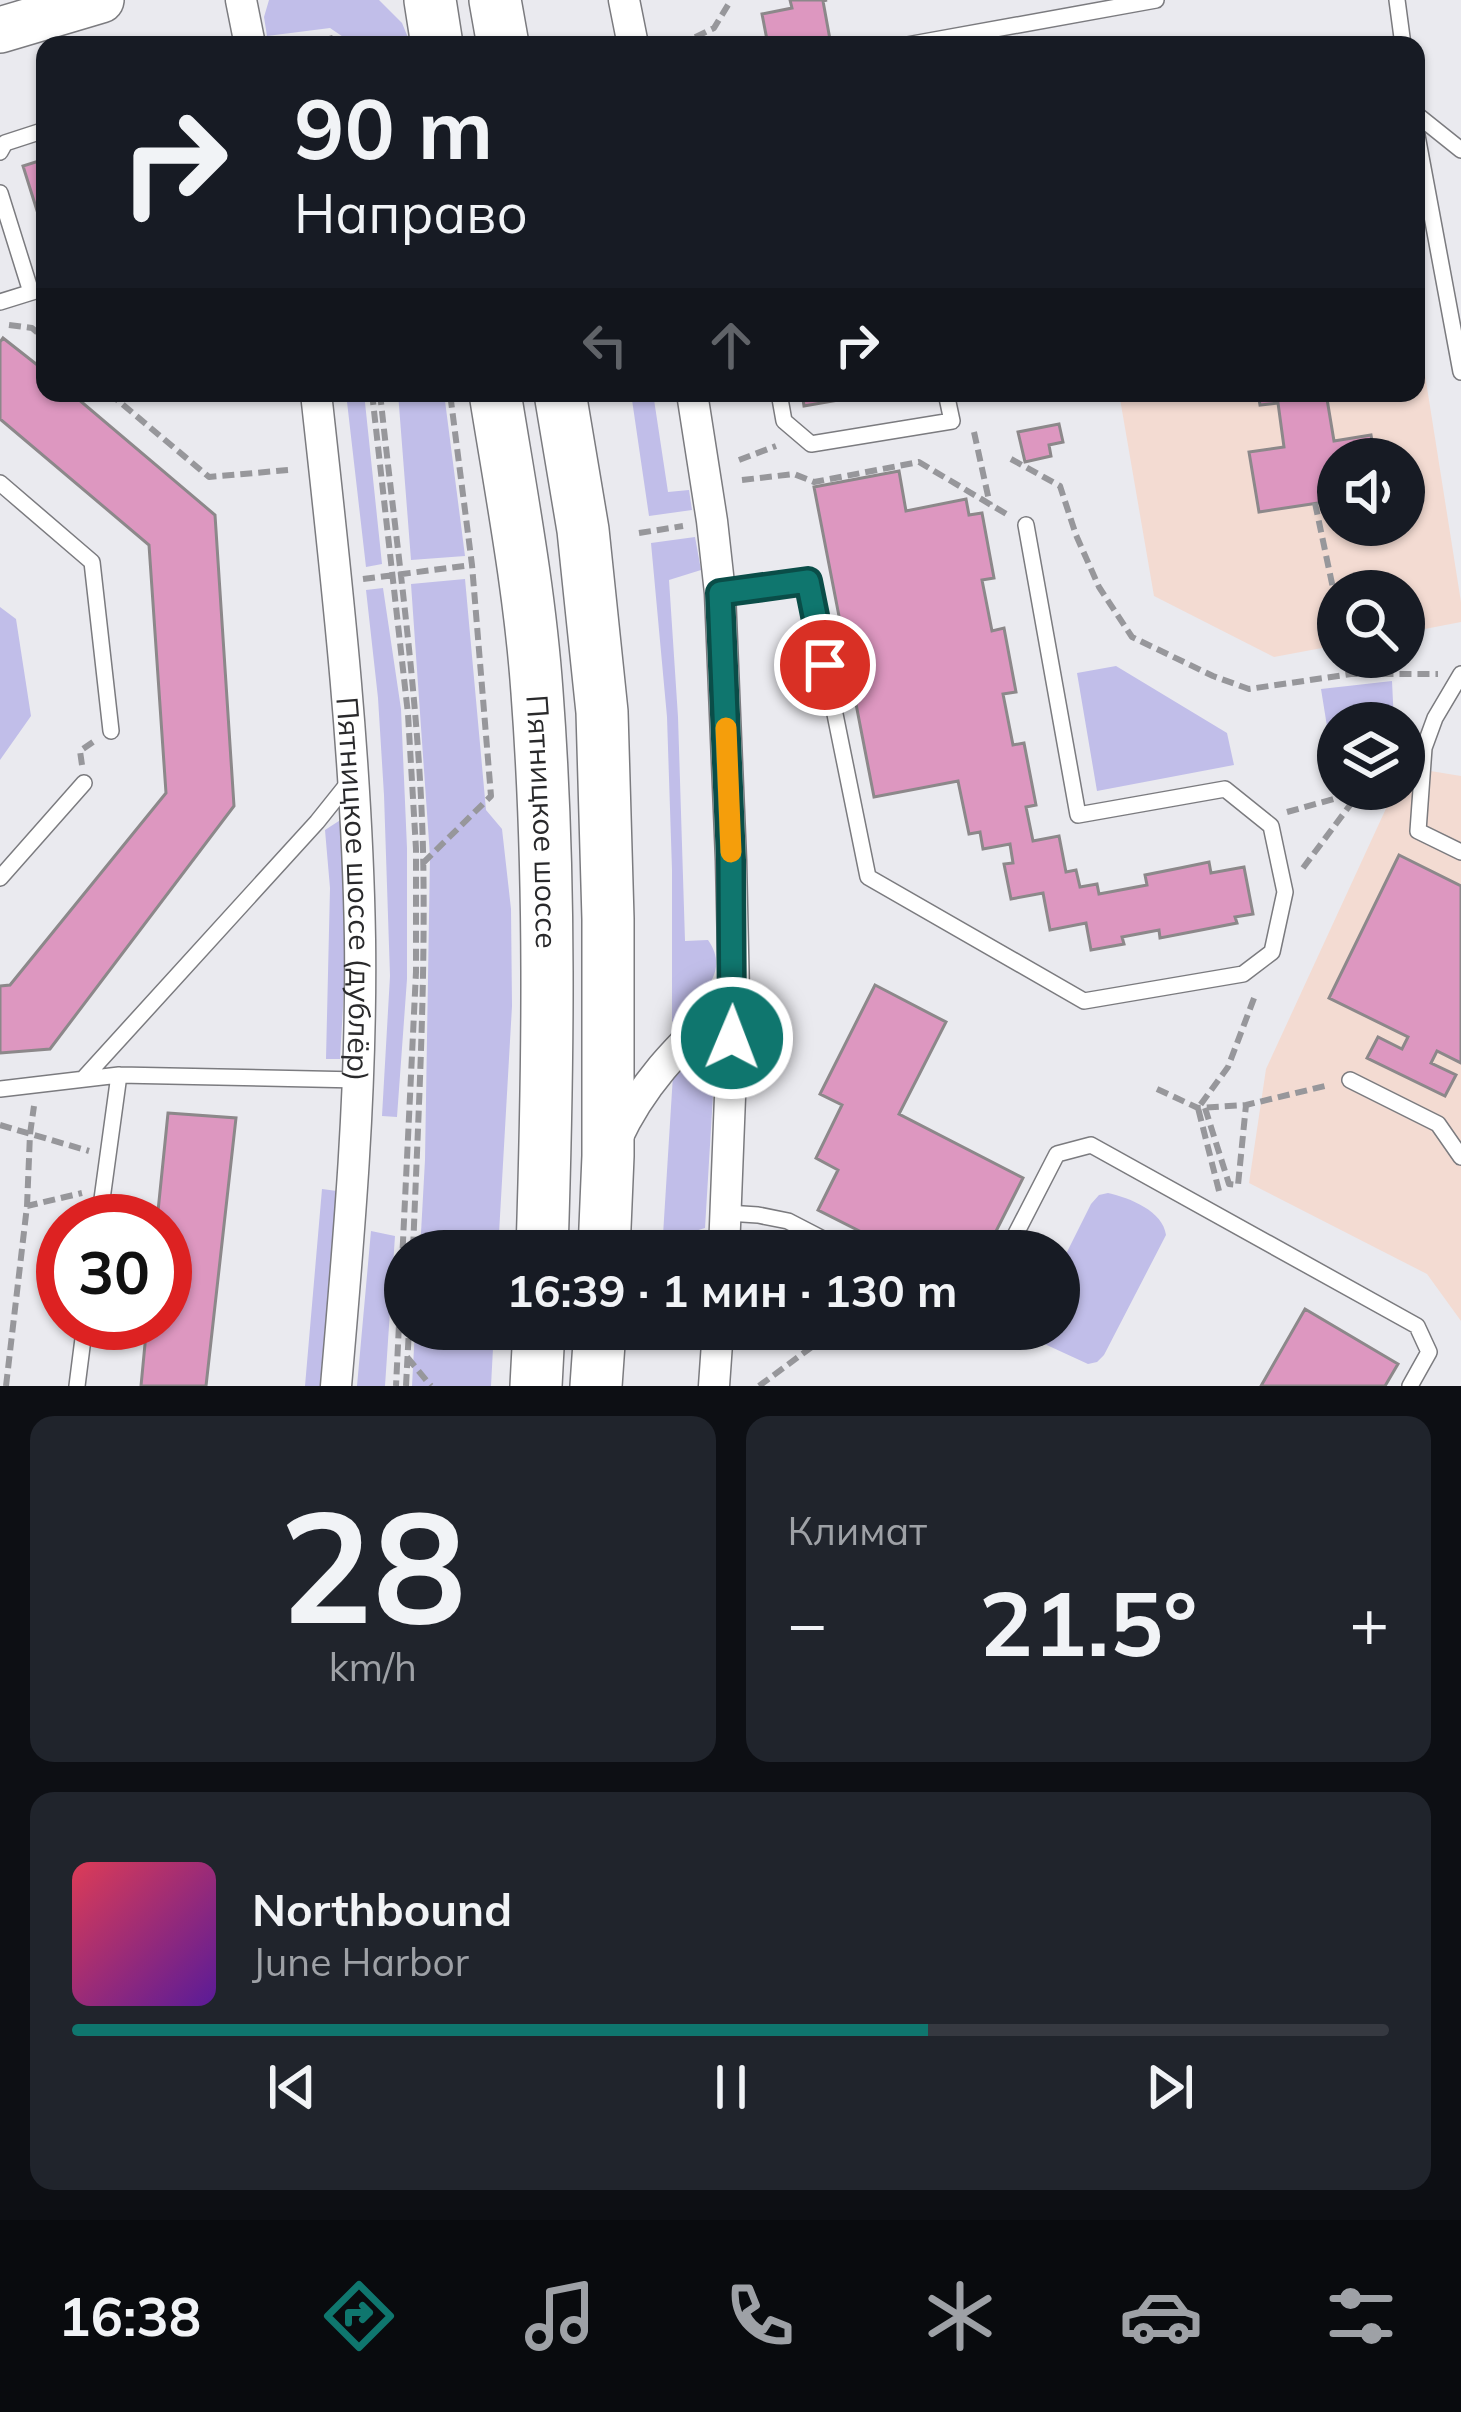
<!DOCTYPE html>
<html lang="ru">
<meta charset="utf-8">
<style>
body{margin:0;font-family:Mulish,sans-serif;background:#20242c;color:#f1f3f6;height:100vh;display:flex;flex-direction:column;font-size:45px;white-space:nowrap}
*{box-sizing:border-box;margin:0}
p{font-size:39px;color:#9ea1a6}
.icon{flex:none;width:66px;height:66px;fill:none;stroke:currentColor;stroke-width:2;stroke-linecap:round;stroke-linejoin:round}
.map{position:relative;height:1386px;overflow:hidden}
.drawer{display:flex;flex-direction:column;gap:30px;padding:30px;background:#0d0f14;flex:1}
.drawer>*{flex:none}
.guide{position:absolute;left:36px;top:36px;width:1389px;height:366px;border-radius:24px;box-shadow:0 3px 9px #0004;background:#171b24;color:#f1f3f6;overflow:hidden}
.buttons{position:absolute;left:1317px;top:438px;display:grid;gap:24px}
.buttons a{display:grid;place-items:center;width:108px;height:108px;border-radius:50%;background:#171b24;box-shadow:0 3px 9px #0004;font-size:60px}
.speed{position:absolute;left:36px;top:1194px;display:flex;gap:24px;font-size:60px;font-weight:700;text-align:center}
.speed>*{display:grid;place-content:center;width:156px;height:156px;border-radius:50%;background:#171b24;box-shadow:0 3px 9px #0004;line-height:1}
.speed .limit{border:18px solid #d22;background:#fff;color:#111}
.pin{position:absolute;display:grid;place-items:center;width:102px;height:102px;color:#fff;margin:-51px;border:6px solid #fff;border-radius:50%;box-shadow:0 3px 12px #0007}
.me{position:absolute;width:132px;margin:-66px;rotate:1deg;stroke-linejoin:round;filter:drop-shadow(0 0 9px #0008)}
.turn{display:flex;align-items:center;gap:42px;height:252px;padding:0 60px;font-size:54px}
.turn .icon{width:156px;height:156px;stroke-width:2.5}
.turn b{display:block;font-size:84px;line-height:102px}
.lanes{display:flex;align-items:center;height:114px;padding:0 60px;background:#0003;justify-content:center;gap:60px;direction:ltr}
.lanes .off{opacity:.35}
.big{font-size:90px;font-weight:700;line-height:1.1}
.drawer .widget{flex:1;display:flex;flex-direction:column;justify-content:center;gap:18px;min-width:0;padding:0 42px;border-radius:24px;background:#20242c}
.drawer .dial{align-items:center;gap:0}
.dial b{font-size:156px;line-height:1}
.song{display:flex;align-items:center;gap:36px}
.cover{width:144px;height:144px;border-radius:18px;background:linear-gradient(135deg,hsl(350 70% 55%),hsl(270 70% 35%))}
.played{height:12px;border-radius:6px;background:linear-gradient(90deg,#0f766e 65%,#363941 65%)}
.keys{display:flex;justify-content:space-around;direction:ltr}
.heat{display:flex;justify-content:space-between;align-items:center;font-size:66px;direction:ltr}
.drawer .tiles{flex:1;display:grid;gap:30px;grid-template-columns:1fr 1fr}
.widget:last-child{grid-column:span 2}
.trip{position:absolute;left:384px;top:1230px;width:696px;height:120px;border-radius:60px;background:#171b24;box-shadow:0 3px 9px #0004;font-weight:700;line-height:120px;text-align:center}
.tabs{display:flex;height:192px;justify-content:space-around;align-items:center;background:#090b0e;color:#9ea1a6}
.tabs .icon{width:84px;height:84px}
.tabs .on{color:#0f766e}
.tabs b{font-size:54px;color:#f1f3f6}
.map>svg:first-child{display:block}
.education{fill:#f3dbd2;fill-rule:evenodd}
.green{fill:#c1bee9}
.building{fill:#dd97c0;stroke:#8c888a;stroke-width:3}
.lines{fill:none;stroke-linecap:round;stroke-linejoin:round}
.lane-casing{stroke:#7b7b7f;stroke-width:18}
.street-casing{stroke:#7b7b7f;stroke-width:33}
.secondary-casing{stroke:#7b7b7f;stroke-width:48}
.primary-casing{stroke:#7b7b7f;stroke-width:54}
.path{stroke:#97979b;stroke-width:6;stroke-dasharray:12 6;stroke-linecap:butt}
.lane{stroke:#fff;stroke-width:15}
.street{stroke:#fff;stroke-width:30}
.secondary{stroke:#fff;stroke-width:45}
.primary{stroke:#fff;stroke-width:51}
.route-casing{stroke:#0a4d48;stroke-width:30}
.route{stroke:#0f766e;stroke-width:21}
.slow{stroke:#f59e0b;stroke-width:21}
.labels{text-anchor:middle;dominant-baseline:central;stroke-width:10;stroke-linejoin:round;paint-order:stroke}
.street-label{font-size:30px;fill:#29292b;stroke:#f7f7fc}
</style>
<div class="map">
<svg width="1461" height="1386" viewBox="0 0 1461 1386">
<rect width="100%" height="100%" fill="#eaeaef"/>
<path class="education" d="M1416,318L1461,602V622L1404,633V591H1338V645L1274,657L1154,596L1119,393H1416ZM1338,459H1404V525H1338Z
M1406,767L1461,776V1321L1427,1274L1249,1183L1266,1069L1395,789H1404Z"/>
<path class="green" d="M269,0H379L402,23L411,45H355L330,28L267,36L264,17Z
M346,393H364L382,564L366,567Z
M398,393H444L465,556L411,560Z
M631,393H653L668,492L689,490L692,510L649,516Z
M695,537L701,570L669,580L678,717L685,941L708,940C733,975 695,1001 672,1022V870L667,717L651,543Z
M465,579L486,810L502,829L511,909L512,1006L498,1251H420L425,1160L430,856L411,584Z
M383,588L401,709L407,848V979L397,1117L382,1116L390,976L384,795L378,698L366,590Z
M0,607L16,619L31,716L0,760Z
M1116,666L1227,733L1234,765L1097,791L1077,673Z
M1392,681L1394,723H1338V744L1330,745L1321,689Z
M345,817L346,954L340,1059H326L330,888L325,830Z
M717,1029L705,1228L679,1236L678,1251H662L673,1075Z
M322,1189L337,1191L320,1386H305Z
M1108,1193C1130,1198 1163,1211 1166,1235L1104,1355L1097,1362L1088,1364L1038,1341L1032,1329H1059V1268L1091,1204L1099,1195Z
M371,1231L395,1236L385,1386H357Z
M415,1329H494L491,1386H412Z"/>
<path class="building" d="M790,0H827L823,1L831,45H768L762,14L792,8Z
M45,159V236L23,166Z
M3,338L45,371V393H71L215,515L234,806L50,1049L0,1053V986L10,985L166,793L149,545L0,419V342Z
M802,393H873V394L804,406Z
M1258,393H1326L1334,441L1371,435L1375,459H1338V500L1259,512L1249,452L1284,447L1278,403L1260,405Z
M1059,424L1063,442L1049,445L1051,456L1025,462L1018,432Z
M899,471L906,511L966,499L969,515L982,513L994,578L982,580L992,631L1004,628L1016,692L1003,694L1013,745L1024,743L1036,805L1026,807L1033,841L1059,836L1066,872L1076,870L1080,887L1097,884L1099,894L1147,885L1145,875L1180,868L1209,862L1211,873L1244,867L1253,914L1235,917L1237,923L1160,938L1159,930L1122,937L1124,944L1091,950L1086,923L1050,930L1043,893L1011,899L1004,864L1013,863L1010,844L983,849L980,832L969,834L958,781L874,797L814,487Z
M1399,855L1461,886V1063L1437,1051L1431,1063L1456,1075L1445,1096L1367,1058L1378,1037L1402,1049L1408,1037L1329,998Z
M875,985L946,1022L899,1114L1023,1178L986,1251H899L818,1210L838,1170L816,1158L842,1105L820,1094Z
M168,1113L236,1118L206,1386H141L147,1323H165V1221H157Z
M1305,1309L1398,1364L1385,1386H1261Z"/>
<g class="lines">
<defs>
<path id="lane" d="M1397,0L1403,45
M907,45L1156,0
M1416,114L1461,150
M1416,130L1461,372
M0,152L5,143L45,130
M0,193L31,292
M0,302L45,288
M779,393L784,421L811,444L952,421L946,393
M0,483L92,562L111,731
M720,593L808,581L868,877L1084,1001L1243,974L1272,952L1285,892L1271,826L1225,789L1078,815L1026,525
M1461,674L1435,718L1424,748L1418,831L1461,852
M0,878L84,783
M83,1079L317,822L349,782
M1350,1080L1438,1124L1461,1157
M0,1089L119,1075L359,1080
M727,1213L758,1215L788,1221L846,1251
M99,1221L119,1075
M1007,1251L1057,1154L1091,1145L1417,1326L1429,1352L1410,1386
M77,1386L85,1323"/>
<g id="street">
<path d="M241,0L250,45"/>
<path d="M624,0L633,45"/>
<path id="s1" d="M316,393C336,575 357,756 360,939C362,1089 349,1237 336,1386"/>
<path d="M692,393L712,521L720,593L731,860L734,994L724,1251"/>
<path d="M616,1140C645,1077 685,1042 734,994"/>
<path d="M714,1386L718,1329"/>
</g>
<path id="secondary" d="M0,30L101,0"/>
<g id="primary">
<path d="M430,0L437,45"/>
<path d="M495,0L503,45"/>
<path id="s2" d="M495,393C511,492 530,592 537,692C551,878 548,1065 542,1251"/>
<path d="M560,393L583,530L602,712L608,919V1156L604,1251"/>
<path d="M536,1386L539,1329"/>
<path d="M596,1386L600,1329"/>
</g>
</defs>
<use href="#lane" class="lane-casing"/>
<use href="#street" class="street-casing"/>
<use href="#secondary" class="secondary-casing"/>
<use href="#primary" class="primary-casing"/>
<path class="path" d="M308,45L333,38
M679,45L714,28L731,0
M9,325L32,328L45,339
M109,393L209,477L288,470
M372,393L408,714L416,849V972L396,1386
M380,393C396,544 419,696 423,849C426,983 418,1117 413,1251
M974,432L990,505
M1011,459L1060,486L1076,535L1099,587L1132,637L1213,676L1249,689L1351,674H1438
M739,460L776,446
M742,480L794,474L814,482L919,462L1008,515
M1315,503L1338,612
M639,533L683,526
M363,579L472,565
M1347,657L1351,674
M82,765L80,751L93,742
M1287,812L1355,793
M423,863L491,796L472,565L450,393
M1303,868L1362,789
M1157,1089L1198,1108L1246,1105L1329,1085
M1205,1108L1229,1184L1238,1185L1246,1105
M0,1125L89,1151
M1219,1191L1198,1108L1228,1067L1256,993
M27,1206L30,1134L34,1106
M407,1357L431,1386
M6,1386L27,1206L82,1193
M406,1386L409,1329
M759,1386L836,1329"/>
<use href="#lane" class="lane"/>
<use href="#street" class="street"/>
<use href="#secondary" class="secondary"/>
<use href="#primary" class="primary"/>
</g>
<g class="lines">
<defs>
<path id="route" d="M732,1038L731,860L720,593L808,581L825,665"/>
</defs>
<use href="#route" class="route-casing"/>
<use href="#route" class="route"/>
<path class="slow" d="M726,728L731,852"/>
</g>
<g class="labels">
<g class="street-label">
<text stroke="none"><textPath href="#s2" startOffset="432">Пятницкое шоссе</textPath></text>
<text stroke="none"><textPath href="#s1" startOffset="498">Пятницкое шоссе (дублёр)</textPath></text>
</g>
</g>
</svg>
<div class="buttons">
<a><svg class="icon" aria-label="sound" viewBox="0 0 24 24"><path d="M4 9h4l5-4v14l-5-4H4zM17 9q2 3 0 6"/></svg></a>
<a><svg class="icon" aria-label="search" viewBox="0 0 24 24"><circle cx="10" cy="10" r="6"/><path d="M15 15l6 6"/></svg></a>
<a><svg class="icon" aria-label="layers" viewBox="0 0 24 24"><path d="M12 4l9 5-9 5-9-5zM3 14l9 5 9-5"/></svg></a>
</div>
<div class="speed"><div class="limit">30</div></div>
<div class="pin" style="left:825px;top:665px;background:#d93025"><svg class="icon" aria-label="arrive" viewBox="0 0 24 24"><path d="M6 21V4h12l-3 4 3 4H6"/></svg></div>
<svg class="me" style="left:732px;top:1038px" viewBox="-20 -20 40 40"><circle r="17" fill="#0f766e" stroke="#fff" stroke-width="3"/><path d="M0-11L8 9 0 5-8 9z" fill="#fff"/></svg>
<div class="trip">16:39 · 1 мин · 130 m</div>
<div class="guide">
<div class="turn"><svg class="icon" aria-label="right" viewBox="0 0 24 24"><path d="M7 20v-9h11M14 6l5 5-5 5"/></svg><div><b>90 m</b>Направо</div></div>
<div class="lanes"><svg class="icon off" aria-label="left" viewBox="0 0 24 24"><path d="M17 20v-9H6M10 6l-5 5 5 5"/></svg><svg class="icon off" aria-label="ahead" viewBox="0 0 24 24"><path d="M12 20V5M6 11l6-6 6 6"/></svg><svg class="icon" aria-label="right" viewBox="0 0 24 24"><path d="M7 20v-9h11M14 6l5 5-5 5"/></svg></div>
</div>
</div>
<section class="drawer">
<div class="tiles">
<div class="widget dial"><b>28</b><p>km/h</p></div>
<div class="widget"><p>Климат</p>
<div class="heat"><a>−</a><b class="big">21.5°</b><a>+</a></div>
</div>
<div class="widget">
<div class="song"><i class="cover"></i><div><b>Northbound</b><p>June Harbor</p></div></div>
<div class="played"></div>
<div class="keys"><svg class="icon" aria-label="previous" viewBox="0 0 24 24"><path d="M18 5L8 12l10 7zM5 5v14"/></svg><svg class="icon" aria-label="pause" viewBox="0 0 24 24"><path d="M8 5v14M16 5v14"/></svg><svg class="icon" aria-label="next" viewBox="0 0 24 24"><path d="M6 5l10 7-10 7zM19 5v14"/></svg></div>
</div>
</div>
</section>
<nav class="tabs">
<b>16:38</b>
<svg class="icon on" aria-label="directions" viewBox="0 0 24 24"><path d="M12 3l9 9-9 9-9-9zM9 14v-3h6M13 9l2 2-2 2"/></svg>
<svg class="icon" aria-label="music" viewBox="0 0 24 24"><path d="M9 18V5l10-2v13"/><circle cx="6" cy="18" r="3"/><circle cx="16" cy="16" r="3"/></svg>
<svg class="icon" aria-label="phone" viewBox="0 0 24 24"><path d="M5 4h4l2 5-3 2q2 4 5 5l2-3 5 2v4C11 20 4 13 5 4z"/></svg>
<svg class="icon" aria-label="climate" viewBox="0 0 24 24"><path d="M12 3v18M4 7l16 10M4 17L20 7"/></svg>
<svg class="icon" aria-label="car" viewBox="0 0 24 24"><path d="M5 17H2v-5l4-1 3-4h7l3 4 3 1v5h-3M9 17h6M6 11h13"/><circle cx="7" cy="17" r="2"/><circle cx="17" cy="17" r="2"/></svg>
<svg class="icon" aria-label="filters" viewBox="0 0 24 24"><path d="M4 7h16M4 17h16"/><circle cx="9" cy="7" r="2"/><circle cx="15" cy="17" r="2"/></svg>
</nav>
